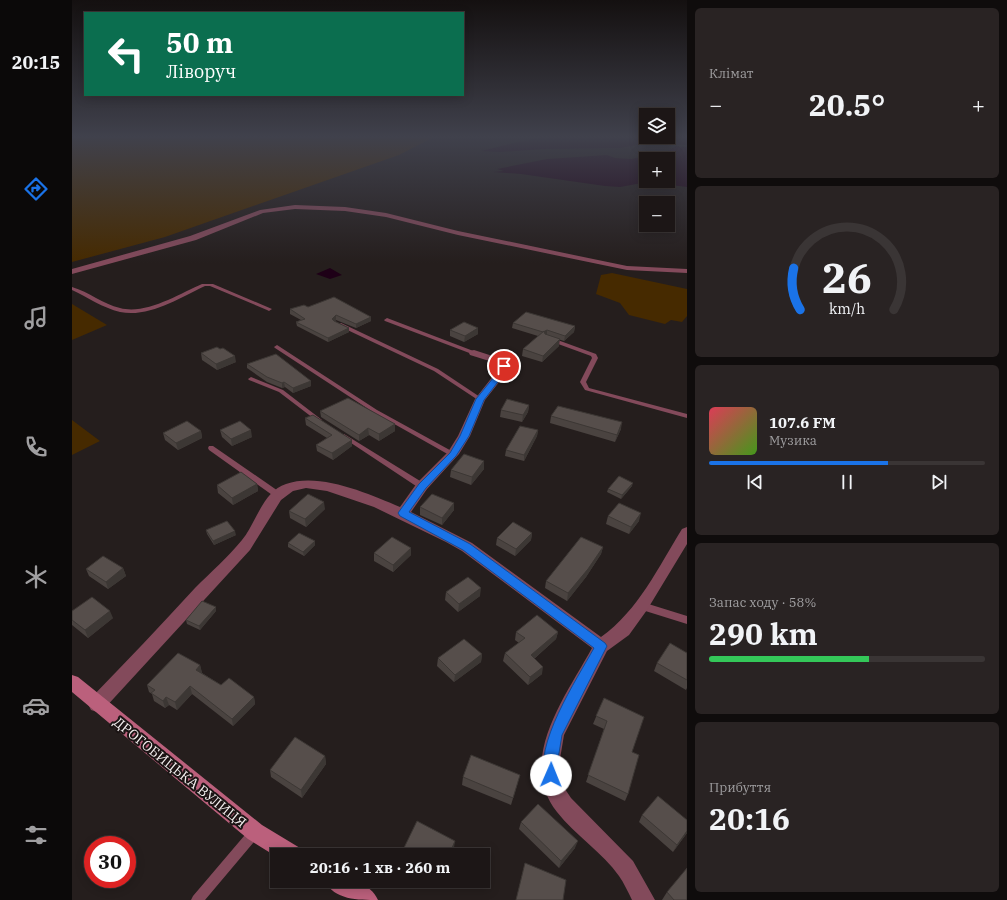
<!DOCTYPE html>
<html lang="uk">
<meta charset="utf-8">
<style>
body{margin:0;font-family:"IBM Plex Serif",serif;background:#292323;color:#f1f3f6;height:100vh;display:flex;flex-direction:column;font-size:15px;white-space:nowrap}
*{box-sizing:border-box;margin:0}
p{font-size:13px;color:#a09fa1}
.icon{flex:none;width:22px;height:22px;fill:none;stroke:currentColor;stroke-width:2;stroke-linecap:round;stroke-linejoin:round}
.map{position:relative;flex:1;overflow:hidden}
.panel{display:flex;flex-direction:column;gap:8px;padding:8px;background:#0f0c0c;width:320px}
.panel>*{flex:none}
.banner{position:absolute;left:12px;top:12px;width:380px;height:84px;border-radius:0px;box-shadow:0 2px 10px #0003,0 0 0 1px #3a3535;background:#0b6e4f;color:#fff;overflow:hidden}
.fabs{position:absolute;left:567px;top:108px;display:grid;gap:8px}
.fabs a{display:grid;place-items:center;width:36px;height:36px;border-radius:0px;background:#1c1616;box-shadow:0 2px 10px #0003,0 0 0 1px #3a3535;font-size:20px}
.speed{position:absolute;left:12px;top:836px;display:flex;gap:8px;font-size:20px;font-weight:700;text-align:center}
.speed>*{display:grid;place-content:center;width:52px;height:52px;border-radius:50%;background:#1c1616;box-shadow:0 2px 10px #0003,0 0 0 1px #3a3535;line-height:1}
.speed .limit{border:6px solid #d22;background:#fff;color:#111}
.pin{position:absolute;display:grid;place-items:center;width:34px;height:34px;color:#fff;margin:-17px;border:2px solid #fff;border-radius:50%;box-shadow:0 1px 4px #0007}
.me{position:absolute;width:44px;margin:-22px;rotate:1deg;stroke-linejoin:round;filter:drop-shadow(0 0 3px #0008)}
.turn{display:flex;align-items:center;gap:14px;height:84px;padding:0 16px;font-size:18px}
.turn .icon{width:52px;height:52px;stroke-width:2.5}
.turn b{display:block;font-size:28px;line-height:34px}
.big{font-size:30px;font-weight:700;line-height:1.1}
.panel .widget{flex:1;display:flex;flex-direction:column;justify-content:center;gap:6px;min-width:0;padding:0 14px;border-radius:6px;background:#292323}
.panel .dial{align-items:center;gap:0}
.dial svg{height:104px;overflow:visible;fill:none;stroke:#3a3535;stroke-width:7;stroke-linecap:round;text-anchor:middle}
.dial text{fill:#f1f3f6;stroke:none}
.song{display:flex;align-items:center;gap:12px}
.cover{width:48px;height:48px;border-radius:6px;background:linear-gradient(135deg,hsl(350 70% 55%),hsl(100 70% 35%))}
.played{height:4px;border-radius:2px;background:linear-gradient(90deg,#1a73e8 65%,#3a3535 65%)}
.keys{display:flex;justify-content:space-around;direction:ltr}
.heat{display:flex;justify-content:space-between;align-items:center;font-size:22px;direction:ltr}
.charge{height:6px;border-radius:3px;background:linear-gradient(90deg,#34c759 58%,#3a3535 0)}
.trip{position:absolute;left:198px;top:848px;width:220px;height:40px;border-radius:0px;background:#1c1616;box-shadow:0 2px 10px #0003,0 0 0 1px #3a3535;font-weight:700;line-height:40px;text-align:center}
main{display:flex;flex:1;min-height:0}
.dock{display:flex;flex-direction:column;width:72px;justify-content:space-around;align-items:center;background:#0b0909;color:#a09fa1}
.dock .icon{width:28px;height:28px}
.dock .current{color:#1a73e8}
.dock b{font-size:18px;color:#f1f3f6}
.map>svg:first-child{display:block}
.green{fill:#462a00}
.water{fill:#1e0017;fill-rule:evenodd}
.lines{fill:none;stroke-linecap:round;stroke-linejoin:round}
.lane{fill:#834a5b;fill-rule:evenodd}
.street{fill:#834a5b;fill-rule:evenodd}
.secondary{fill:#bb607c;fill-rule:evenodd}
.wall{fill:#4a4340}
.shaded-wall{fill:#3c3734}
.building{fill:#564e4b;stroke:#3c3734}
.route{fill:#1a73e8;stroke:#114b97}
.labels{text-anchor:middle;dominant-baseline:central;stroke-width:4;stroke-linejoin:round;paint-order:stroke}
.near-street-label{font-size:14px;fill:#f5f0f0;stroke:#1b1414}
</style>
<main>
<nav class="dock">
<b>20:15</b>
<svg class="icon current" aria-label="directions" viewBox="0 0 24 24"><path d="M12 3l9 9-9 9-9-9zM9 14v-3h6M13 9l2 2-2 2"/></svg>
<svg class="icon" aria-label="music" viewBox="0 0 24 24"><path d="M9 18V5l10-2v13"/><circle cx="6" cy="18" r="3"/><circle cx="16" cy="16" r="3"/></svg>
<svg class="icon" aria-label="phone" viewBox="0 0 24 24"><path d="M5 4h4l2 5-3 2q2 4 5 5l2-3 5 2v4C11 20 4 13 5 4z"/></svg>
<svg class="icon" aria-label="climate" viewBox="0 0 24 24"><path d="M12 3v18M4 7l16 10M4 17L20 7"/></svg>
<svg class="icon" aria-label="car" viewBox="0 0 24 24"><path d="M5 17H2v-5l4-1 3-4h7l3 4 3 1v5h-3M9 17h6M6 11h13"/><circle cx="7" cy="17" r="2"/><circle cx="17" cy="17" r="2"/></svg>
<svg class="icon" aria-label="filters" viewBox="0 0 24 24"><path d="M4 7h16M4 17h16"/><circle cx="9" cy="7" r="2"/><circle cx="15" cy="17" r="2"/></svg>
</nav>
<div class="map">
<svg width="615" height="900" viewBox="0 0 615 900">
<rect width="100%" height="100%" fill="#251e1d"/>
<path class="green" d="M0,137H362L327,155L93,237L0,262Z
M540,273L615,289V316L610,322L599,320L593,324L557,315L548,303L524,294L529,275Z
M0,304L35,325L0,340Z
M0,420L28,441L0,455Z"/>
<path class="water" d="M468,137H615V145L572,144L548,148L472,149L428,152L409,151Z
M604,146L615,147V187L575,182L548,187L533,186L449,174L421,172L432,171L425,169L475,159L535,155L543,158L559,159L593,153ZM574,159H596V181H574Z
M258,268L270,275L258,279L244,274Z"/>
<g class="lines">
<path class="lane" d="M130,284H141L200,309L197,311L195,310L138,286H133C107,298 77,318 48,312C31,308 15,297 0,290V287C17,292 31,304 48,308C74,315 107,294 130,284Z
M315,318L404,352L405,353L402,355L400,354L313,321L312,320Z
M269,323L366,369L411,399L410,400H406L362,371L267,326V324Z
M480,338L524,354L526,358L514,382L517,388L615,414V418L513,390L508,382L520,358L519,356L478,341L477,340Z
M205,345L305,410L385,454L383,456H379L301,412L203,348L202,347Z
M179,377L211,390L250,420L249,421H245L207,392L177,380L176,379Z
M272,434L353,484L354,486L353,488H347L270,437L269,436Z
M137,446H141L209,493L210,495L209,497H203L137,450L136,448Z
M570,602L615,616V624L567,609L566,606L567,603Z
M182,827L186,829L188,833L186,837L133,900H119L121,896L178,829Z"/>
<path class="street" d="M223,205L273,207L314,213L386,231L555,266L615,269V273L555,270L386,235L314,217L273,211L223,209L191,213L124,240L0,274V269L118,236L188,210Z
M402,350L436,361L437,363L435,372L413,400L398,436L387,454L355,489L339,512L400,543L529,637C566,611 587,566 610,529L615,527V544L575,610L557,635L535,651L492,735L487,765L489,783L499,798L561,861L583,900H560C556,892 552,883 547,876C531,853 503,835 485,812C444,760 494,696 520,648L390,551L374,542L302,507L255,491L234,488L221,491L209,500L178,550L31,710L25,712L19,710L16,704L19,698C54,662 89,625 123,588C139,572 156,557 170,540C184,523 191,491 214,484C248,472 297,494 328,507L345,483L376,452L386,436L403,399L425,371L427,364L398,355L397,353L398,351Z"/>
<path class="secondary" d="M0,675L6,677L190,825L228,848L231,855H205V857L176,839L0,692Z
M253,881C273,881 297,879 306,900C286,900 262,900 253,881Z"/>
</g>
<path class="wall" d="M236,307L299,321L284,328L264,320L263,321L277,328V332L256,342L225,326L224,322L229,320L218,314V309Z
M441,323L503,326L502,332L492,341L474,335L487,346L470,362L450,356L451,349L466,336L440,328Z
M378,330L406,334L392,342L378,336Z
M129,353L164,362L145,370L130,360Z
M175,364L239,381V386L221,393L213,387L210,388L195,382L175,368Z
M457,405L456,412L450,422L428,417L429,410Z
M248,411L323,424V431L307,441L297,435L287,441L249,417Z
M479,416L549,429L543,442L478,423Z
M233,418L280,446L261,460L245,451L244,445L255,438L234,425Z
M148,430L180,437L160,446L150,437Z
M466,430L465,436L452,461L433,456L434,450Z
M129,431L130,438L106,450L93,440L91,433Z
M412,469L399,485L378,477L379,470Z
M185,484L186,491L161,505L146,493L145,485Z
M560,486L549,499L535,492L536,489Z
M382,503V510L370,525L348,515V507Z
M253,509L234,527L218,518L217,511Z
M536,516L567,521L557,534L534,524Z
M134,530L164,535L142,545L135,534Z
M460,533L459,540L443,556L424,545L425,538Z
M216,543L243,545L232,556L216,547Z
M531,547L529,554L514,577L495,601L473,588L474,581Z
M339,548V555L321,572L302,561V553Z
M51,568L54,576L36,589L17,576L14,569Z
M374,592L408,596L386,612L373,600Z
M0,611L41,618L16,638L0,625Z
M144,611L128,630L115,624L114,620Z
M444,632H486L484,639L462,659L470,674L456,685L431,661L433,653L447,643L443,640Z
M615,653V688L614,690L582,671L585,663Z
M410,654L409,662L382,682L365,666L366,658Z
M128,665L130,673L149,685L182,697L183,704L161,726L120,694L105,710L97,705L93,708L82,701L80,694L77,692L75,685Z
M532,698L560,752L556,794L553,801L514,782L532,729L521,724Z
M253,756L254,764L230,798L199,777L198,770Z
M391,777L446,782L439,805L390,785Z
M570,815L615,833L601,852L567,822Z
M449,822L503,848L487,868L447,829Z
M453,863L491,900H444Z
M595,892L615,900H590Z"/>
<path class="shaded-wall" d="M264,315V320L261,323L260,319Z
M299,317V321L284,328V324Z
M503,326L502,332L492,341L493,336Z
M277,328V332L256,342V338Z
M406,328V334L392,342L393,336Z
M475,330V335L470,337L471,332Z
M488,339L487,346L470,362L471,356Z
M163,356L164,362L145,370L144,364Z
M239,381V386L221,393V388Z
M212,382L213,387L210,388V383Z
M457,405L456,412L450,422L451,415Z
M550,422L549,429L543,442L545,435Z
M323,424V431L307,441V434Z
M296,428L297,435L287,441V435Z
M179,430L180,437L160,446L159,439Z
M466,430L465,436L452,461V455Z
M129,431L130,438L106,450L104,443Z
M280,440V446L261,460L260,453Z
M412,461V469L399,485L400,477Z
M561,483L560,486L549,499L550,495Z
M185,484L186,491L161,505L160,498Z
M252,502L253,509L234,527L233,519Z
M382,503V510L370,525V518Z
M569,513L567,521L557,534L559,527Z
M163,531L164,535L142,545L141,541Z
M460,533L459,540L443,556L444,549Z
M243,541V545L232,556L231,552Z
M531,547L529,554L514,577L495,601L496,593Z
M339,548V555L321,572V565Z
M51,568L54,576L36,589L34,582Z
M409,588L408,596L386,612L387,604Z
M144,607V611L128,630L127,626Z
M38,611L41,618L16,638L13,630Z
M486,632L484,639L457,663L459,655Z
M410,654L409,662L382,682L383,675Z
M128,665L130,673L126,677L124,670Z
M471,667L470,674L456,685L458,677Z
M118,686L120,694L105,710L103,702Z
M94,697L97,705L93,708L91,701Z
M182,697L183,704L161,726L160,719Z
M253,756L254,764L230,798L229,790Z
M615,831V833L601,852L605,845Z
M383,841L382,848L379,855H377Z
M506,841L503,848L487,868L489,861Z"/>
<path class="building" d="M262,297L299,317L284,324L264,315L260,319L262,321L277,328L256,338L224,322L233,319L218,309L232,305L236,307Z
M454,312L503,326L493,336L475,330L471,332L441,323Z
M392,322L406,328L393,336L378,330Z
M472,331L473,334L488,339L471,356L451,349Z
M145,347L148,349L151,348L163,356L144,364L129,353Z
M204,354L239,381L221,388L212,382L210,383L195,377L175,364Z
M276,398L323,424L307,434L296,428L287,435L248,411Z
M435,399L457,405L451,415L429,410Z
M486,406L550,422L545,435L479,416Z
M241,415L280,440L260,453L244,445L260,435L233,418Z
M115,421L129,431L104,443L91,433Z
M168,421L179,430L159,439L148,430Z
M448,426L466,430L452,455L434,450Z
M392,454L412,461L400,477L379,470Z
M169,472L185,484L160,498L145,485Z
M547,476L561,483L550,495L536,489Z
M236,494L252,502L233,519L217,511Z
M360,494L382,503L370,518L348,507Z
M547,503L569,513L559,527L536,516Z
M155,521L163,531L141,541L134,530Z
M441,522L460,533L444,549L425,538Z
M227,533L243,541L231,552L216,543Z
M320,537L339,548L321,565L302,553Z
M509,537L531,547L516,569L496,593L474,581Z
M31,556L51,568L34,582L14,569Z
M396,577L409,588L387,604L374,592Z
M20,597L38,611L13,630L0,620V611Z
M130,601L144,607L127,626L114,620Z
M465,615L486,632L459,655L471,667L458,677L433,653L453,638L444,632Z
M392,639L410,654L383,675L366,658Z
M598,643L615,653V680L585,663Z
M106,653L128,665L124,670L149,685L157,678L182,697L160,719L118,686L103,702L94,697L91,701L79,693L83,690L75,685Z
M532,698L572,717L560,752L567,755L556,794L516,775L535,721L524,716Z
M223,737L253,756L229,790L198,770Z
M399,755L448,775L441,798L391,777Z
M586,796L615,820V831L605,845L570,815Z
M466,804L506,841L489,861L449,822Z
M345,821L383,841L377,855H331L329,854Z
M453,863L494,880L491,900H444Z
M615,868V900H602L595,892Z"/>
<linearGradient id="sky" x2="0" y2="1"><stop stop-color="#141010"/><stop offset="0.52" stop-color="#40414c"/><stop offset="1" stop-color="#40414c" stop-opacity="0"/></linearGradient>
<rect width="615" height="263" fill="url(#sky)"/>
<path class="route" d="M430,365L436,366L432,374L412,400L397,436L384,456L354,488L337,512L398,544L533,643L535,646L490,735L485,765L486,775L484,780L479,782L474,780C460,747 505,679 522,648L391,550L328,516L326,513L347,484L378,453L388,436L404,399L426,372Z"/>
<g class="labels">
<g class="near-street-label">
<text transform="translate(108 772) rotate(39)">ДРОГОБИЦЬКА ВУЛИЦЯ</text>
</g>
</g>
</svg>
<div class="fabs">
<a><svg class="icon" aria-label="layers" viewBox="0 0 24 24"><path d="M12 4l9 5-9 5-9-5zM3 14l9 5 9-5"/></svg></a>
<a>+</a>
<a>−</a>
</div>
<div class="speed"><div class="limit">30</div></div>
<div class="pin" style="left:432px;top:366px;background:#d93025"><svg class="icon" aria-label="arrive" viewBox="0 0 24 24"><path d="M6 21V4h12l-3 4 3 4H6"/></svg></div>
<svg class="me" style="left:479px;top:775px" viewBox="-20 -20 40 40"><circle r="19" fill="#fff"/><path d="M0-13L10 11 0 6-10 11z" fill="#1a73e8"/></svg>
<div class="trip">20:16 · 1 хв · 260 m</div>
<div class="banner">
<div class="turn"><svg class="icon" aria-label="left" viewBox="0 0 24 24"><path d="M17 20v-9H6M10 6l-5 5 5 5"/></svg><div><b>50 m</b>Ліворуч</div></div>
</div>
</div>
<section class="panel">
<div class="widget"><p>Клімат</p>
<div class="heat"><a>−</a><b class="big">20.5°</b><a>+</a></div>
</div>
<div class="widget dial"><svg viewBox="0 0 100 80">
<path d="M14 69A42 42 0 1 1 86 69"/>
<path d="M14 69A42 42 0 0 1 9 37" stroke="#1a73e8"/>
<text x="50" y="56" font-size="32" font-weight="700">26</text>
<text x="50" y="72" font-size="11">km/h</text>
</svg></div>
<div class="widget">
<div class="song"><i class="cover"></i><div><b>107.6 FM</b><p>Музика</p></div></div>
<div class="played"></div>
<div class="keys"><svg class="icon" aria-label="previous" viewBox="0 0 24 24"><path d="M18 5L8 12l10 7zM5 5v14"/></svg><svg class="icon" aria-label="pause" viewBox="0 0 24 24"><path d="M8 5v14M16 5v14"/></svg><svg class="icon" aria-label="next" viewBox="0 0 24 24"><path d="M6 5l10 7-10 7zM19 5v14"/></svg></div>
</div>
<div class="widget"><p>Запас ходу · 58%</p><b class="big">290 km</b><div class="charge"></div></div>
<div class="widget"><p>Прибуття</p><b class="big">20:16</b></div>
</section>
</main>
